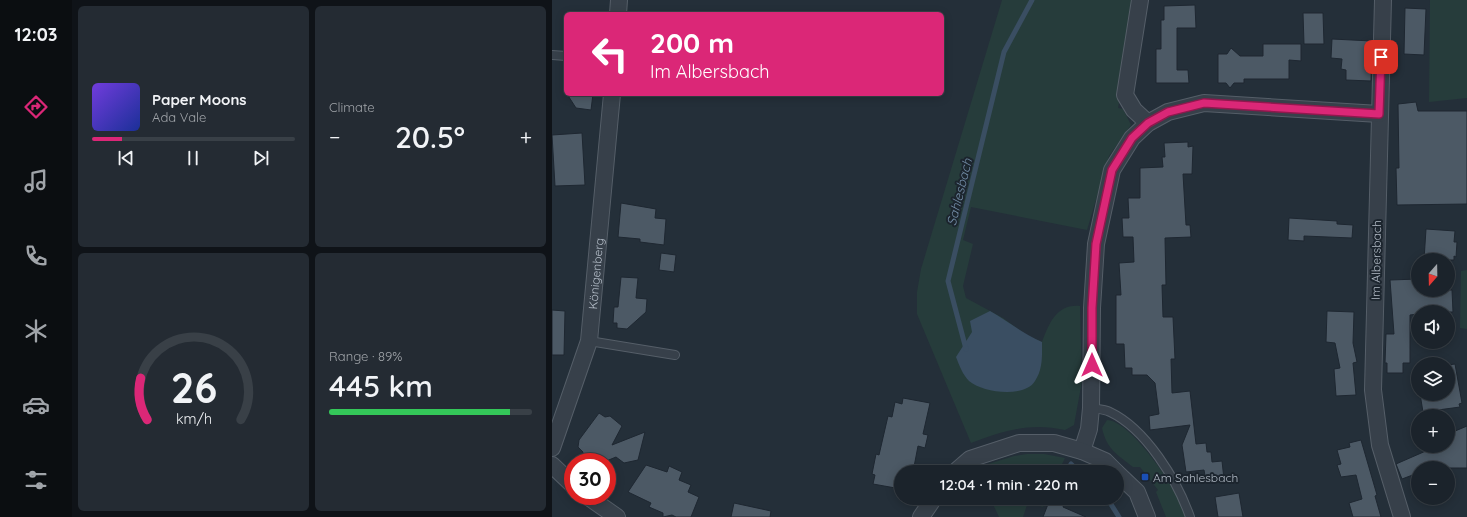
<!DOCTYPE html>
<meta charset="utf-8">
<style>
body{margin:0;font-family:Quicksand,sans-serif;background:#242b33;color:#f1f3f6;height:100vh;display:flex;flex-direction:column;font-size:15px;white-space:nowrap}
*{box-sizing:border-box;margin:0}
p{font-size:13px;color:#a0a4a9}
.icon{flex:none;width:22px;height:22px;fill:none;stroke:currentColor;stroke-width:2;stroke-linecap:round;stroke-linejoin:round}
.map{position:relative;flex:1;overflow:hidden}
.panel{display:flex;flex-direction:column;gap:6px;padding:6px;background:#0f1318;width:480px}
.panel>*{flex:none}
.guide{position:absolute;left:12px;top:12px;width:380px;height:84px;border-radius:6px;box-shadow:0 2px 10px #0003,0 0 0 1px #394047;background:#db2777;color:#fff;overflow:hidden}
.needle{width:26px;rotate:200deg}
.tools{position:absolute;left:859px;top:253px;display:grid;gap:8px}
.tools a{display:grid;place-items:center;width:44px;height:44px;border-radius:50%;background:#1b232b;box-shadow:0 2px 10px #0003,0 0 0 1px #394047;font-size:20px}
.speed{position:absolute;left:12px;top:453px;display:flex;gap:8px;font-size:20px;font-weight:700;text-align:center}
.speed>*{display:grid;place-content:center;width:52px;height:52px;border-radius:50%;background:#1b232b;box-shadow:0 2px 10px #0003,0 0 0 1px #394047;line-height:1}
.speed .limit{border:6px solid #d22;background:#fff;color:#111}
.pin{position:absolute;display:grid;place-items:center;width:34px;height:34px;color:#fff;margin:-17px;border-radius:8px;box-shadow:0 2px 6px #0006}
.me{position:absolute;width:44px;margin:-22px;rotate:0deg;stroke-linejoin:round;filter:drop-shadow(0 0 3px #0008)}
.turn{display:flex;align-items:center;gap:14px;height:84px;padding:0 20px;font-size:18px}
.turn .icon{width:52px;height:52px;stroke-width:2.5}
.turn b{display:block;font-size:28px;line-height:34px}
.big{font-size:30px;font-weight:600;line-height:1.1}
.panel .widget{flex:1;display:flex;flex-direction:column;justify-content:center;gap:6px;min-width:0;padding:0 14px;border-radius:6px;background:#242b33}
.panel .dial{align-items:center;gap:0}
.dial svg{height:104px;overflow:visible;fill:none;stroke:#394047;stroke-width:7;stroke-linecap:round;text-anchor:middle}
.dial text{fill:#f1f3f6;stroke:none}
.song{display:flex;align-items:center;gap:12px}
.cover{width:48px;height:48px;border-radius:6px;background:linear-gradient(135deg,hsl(260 70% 55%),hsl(230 70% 35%))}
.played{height:4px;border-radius:2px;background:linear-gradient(90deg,#db2777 15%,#394047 15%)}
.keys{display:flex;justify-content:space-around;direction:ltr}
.heat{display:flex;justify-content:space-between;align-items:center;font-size:22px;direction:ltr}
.charge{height:6px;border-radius:3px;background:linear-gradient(90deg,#34c759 89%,#394047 0)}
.panel .tiles{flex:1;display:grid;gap:6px;grid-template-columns:repeat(2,1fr)}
.trip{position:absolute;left:342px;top:465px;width:230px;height:40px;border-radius:20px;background:#1b232b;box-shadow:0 2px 10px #0003,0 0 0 1px #394047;font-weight:600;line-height:40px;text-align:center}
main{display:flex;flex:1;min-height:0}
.tab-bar{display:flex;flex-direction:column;width:72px;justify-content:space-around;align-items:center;background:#0b0e11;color:#a0a4a9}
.tab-bar .icon{width:28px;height:28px}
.tab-bar .selected{color:#db2777}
.tab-bar b{font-size:18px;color:#f1f3f6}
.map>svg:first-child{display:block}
.green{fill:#263c3b}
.water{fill:#3a4e62}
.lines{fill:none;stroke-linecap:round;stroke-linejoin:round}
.stream{stroke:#3a4e62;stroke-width:5}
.building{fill:#4c5965;stroke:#1e2731}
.service-casing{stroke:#555e68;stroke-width:10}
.minor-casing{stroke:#555e68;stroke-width:18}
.service{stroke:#37404a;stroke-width:8}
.minor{stroke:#37404a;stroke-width:16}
.route-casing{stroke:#8e194d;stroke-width:10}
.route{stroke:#db2777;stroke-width:7}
.transit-dot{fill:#1a4fb4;stroke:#1c252e;stroke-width:1.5}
.labels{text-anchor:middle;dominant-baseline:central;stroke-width:4;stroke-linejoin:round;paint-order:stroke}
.street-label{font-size:12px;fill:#b2bbc6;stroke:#1c252e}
.poi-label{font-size:12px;fill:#b2bbc6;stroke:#1c252e;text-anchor:start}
.water-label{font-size:13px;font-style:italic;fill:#748ea8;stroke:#1c252e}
</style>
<main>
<nav class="tab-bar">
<b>12:03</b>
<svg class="icon selected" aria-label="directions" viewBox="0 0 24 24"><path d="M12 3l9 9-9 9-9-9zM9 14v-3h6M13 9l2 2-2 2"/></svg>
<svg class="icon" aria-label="music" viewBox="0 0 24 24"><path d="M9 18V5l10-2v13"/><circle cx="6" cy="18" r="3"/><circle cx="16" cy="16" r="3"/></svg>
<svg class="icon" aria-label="phone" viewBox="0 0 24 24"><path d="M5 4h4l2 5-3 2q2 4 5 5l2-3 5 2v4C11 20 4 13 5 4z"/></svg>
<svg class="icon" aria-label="climate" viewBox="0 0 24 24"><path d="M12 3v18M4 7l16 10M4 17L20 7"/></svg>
<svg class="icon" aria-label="car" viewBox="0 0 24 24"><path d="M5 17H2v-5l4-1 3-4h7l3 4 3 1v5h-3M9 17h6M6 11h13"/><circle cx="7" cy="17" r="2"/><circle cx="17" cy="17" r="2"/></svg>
<svg class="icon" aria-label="filters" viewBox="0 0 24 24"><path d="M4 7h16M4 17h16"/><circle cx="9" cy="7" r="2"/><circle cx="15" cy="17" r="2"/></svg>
</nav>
<section class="panel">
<div class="tiles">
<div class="widget">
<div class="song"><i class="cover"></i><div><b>Paper Moons</b><p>Ada Vale</p></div></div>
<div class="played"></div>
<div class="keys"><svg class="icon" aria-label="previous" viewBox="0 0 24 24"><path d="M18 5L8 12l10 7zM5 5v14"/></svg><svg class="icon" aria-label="pause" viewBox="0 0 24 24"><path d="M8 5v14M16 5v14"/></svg><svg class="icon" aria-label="next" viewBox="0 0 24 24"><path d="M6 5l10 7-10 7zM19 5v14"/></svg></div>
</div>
<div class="widget"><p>Climate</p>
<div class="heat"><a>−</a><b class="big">20.5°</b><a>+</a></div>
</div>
<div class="widget dial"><svg viewBox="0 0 100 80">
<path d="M14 69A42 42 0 1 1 86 69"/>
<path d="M14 69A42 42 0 0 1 9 37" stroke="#db2777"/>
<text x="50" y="56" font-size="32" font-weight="700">26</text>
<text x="50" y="72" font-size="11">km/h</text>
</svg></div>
<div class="widget"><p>Range · 89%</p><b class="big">445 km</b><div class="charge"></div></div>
</div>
</section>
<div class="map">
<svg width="915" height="517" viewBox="0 0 915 517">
<rect width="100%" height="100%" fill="#242f39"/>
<path class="green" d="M450,0H584L566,108L571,109L579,125L557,156L535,230L419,207L411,240L421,244L411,286L414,298L451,318L474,335L490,342C497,324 504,304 528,306L530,381L522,425L513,430C478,422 451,431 419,443L365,314V292L369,269Z
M878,0H915V98L877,102Z
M915,270V329L908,328L909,271Z
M555,420C577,421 614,475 624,494C628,501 631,509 634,517H614L604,492L606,490L588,467H581C565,454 555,450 550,428Z
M475,454H492L513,458L506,472H428L430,466L462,456Z
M438,498H495L491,507L476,502L471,517H447Z"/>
<path class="water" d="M438,311C456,321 471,334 490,342C490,356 491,369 483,381C473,398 431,393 417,381C411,375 407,365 404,357L420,332L418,321Z"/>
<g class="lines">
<path class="stream" d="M414,349L396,281L452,52L480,0
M519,464L527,472
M555,498L567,517"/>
</g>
<path class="building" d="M643,5L644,28H625V70H636L637,83H604V49H609V20H612V6Z
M853,8L874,9L872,55L852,54Z
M751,13H771L772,44H752Z
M780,39L820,41L819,81L794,80V70L789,69L790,59L779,58Z
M711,44H749V61L737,60V79H692V83H682L678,88L674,83H666V54H675L679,48L688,56H711Z
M15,94H41L39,110L24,108Z
M864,102L866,111H915V204L845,205L844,168H847L846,104Z
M30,133L33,185L3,186L0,135Z
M636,142V147L641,146L640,174H631L634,225H638L639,237L613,238L614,285H610L611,317H621L623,359H619L620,393L638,391L644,444L654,443L655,452H659L660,462L670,461L672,479L654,481L652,470L634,472L630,445L638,425L598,430L597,416L607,414L603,383L595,375H580V368H573L572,344H564V295H569L567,263L582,262L581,237H571L570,218H577L576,198H588V168L611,167L610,157H613L612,143Z
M69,203L104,209L103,218L114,219L112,245L88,242V239L66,237Z
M737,218L785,221V224L801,225L800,238L752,236V241L736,240Z
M874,229L903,231L902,242H905L904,257L902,256V260H872Z
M109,253L124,255L122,272L107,270Z
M69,277L86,278L84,298L95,299L94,312L75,329L65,328V323H61L62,307H66Z
M866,279V290H900L901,312H866V314L858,315V363H851V373H835V363H833L834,334H842L838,280Z
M0,310L13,311L12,355H0Z
M775,311L802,312L801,343L805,362L801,363L804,395L784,396L782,369L788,368L783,343L774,342Z
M903,364L910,403L907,404L908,407L871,412L868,394H896V365Z
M351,398L378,403L371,434L376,435L373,448L366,446L361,472H349V489L321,484L323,475L320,474L324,454L327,455L336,416L340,417L343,402L350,404Z
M47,413L53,417L58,416L70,426L60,445L93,432L86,460L72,463L64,457L52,462H19L30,457L31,452L26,447L27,440Z
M915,426V468H866V473L850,479L844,464L876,450L875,446H896V434Z
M809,440L825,495L823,496L829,517H801L797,503L810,499L804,475L789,477L785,465L789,464L785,450L798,447L797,443Z
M94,465L115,472L117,466L130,472L127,480L139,485L136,492L147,497L139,517H124L120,515L111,517V513L97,507L99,503L76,492Z
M687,493L691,517H666L663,497Z
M498,499L512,504L511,507L534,517H491Z
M182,503L219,511L218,517H179Z"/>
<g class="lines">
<defs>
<path id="service" d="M0,55L14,56
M37,341L123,355
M539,408C545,409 552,409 558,412C594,429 625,480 638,517"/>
<g id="minor">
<path d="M588,0L573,95L582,110L596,123"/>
<path d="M831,0L821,390L828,445L850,517"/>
<path d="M66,14L67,0"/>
<path id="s1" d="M0,448L37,341L60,94"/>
<path d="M530,451L537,429L539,408L540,308L544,244L560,170L580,138L596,123L616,112L652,103L827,114"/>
<path d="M0,465L21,485"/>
<path d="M403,472L418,459L467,443H502L530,451L553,461L564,472"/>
<path d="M565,473L585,492L595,517"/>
<path d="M35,496L65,517"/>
<path d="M369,517L382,498"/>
</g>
</defs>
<use href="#service" class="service-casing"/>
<use href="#minor" class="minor-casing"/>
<use href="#service" class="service"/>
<use href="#minor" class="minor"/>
</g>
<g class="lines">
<defs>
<path id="route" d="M540,365V308L544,244L560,170L580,138L596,123L616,112L652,103L827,114L829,57"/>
</defs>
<use href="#route" class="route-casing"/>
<use href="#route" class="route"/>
</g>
<rect class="transit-dot" x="589" y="473" width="8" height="8" rx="2"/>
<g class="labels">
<g class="street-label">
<text transform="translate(824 260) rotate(-89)">Im Albersbach</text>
<text stroke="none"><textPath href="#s1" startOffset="181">Königenberg</textPath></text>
</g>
<g class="poi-label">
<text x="601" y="477">Am Sahlesbach</text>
</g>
<g class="water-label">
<text transform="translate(407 192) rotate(-76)">Sahlesbach</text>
</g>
</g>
</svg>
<div class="tools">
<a><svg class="needle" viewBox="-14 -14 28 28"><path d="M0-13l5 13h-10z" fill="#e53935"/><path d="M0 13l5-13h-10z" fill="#a0a4a9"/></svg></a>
<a><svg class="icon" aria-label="sound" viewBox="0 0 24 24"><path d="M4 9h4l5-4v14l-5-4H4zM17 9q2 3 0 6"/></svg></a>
<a><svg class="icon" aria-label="layers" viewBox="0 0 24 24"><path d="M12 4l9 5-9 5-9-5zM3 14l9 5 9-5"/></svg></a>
<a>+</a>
<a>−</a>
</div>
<div class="speed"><div class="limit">30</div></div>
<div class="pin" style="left:829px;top:57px;background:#d93025"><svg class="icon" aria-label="arrive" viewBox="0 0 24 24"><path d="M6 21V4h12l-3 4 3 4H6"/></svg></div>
<svg class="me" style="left:540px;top:365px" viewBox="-20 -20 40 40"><path d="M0-17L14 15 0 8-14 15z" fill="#db2777" stroke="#fff" stroke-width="4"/></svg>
<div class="trip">12:04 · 1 min · 220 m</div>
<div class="guide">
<div class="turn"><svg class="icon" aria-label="left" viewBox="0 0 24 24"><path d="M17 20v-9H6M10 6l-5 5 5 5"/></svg><div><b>200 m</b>Im Albersbach</div></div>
</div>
</div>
</main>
